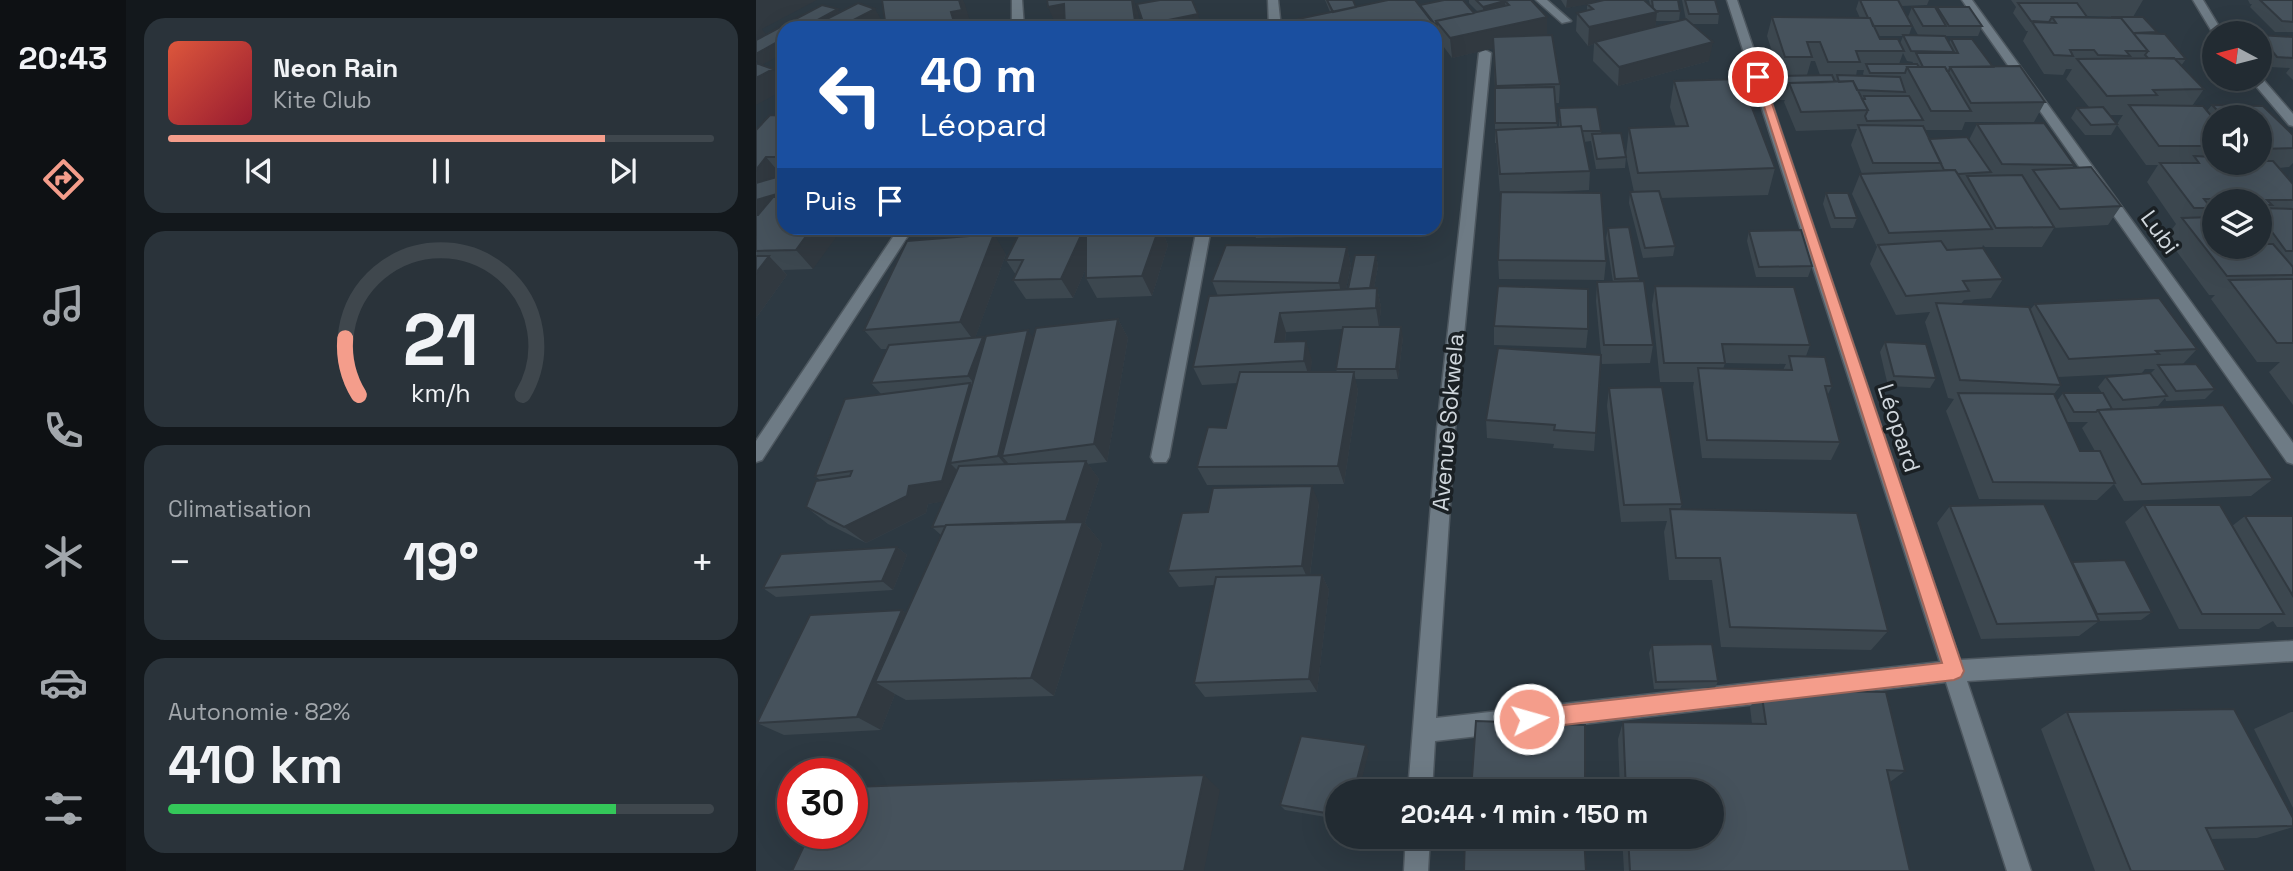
<!DOCTYPE html>
<html lang="fr">
<meta charset="utf-8">
<style>
body{margin:0;font-family:"Space Grotesk",sans-serif;background:#2a333a;color:#f1f3f6;height:100vh;display:flex;flex-direction:column;font-size:26px;white-space:nowrap}
*{box-sizing:border-box;margin:0}
p{font-size:23px;color:#a2a7ac}
.icon{flex:none;width:38px;height:38px;fill:none;stroke:currentColor;stroke-width:2;stroke-linecap:round;stroke-linejoin:round}
.map{position:relative;flex:1;overflow:hidden}
.sheet{display:flex;flex-direction:column;gap:18px;padding:18px;background:#13181c;width:630px}
.sheet>*{flex:none}
.guide{position:absolute;left:21px;top:21px;width:665px;height:214px;border-radius:21px;box-shadow:0 7px 28px #0002,0 0 0 2px #3f474d;background:#1a4fa0;color:#fff;overflow:hidden}
.needle{width:46px;rotate:277deg}
.buttons{position:absolute;left:1446px;top:21px;display:grid;gap:14px}
.buttons a{display:grid;place-items:center;width:70px;height:70px;border-radius:50%;background:#222b32;box-shadow:0 7px 28px #0002,0 0 0 2px #3f474d;font-size:35px}
.speed{position:absolute;left:21px;top:758px;display:flex;gap:14px;font-size:35px;font-weight:700;text-align:center}
.speed>*{display:grid;place-content:center;width:91px;height:91px;border-radius:50%;background:#222b32;box-shadow:0 7px 28px #0002,0 0 0 2px #3f474d;line-height:1}
.speed .limit{border:10px solid #d22;background:#fff;color:#111}
.pin{position:absolute;display:grid;place-items:center;width:60px;height:60px;color:#fff;margin:-30px;border:4px solid #fff;border-radius:50%;box-shadow:0 2px 7px #0007}
.me{position:absolute;width:77px;margin:-38px;rotate:84deg;stroke-linejoin:round;filter:drop-shadow(0 0 5px #0008)}
.turn{display:flex;align-items:center;gap:24px;height:147px;padding:0 28px;font-size:32px}
.turn .icon{width:91px;height:91px;stroke-width:2.5}
.turn b{display:block;font-size:49px;line-height:60px}
.then{display:flex;align-items:center;height:66px;padding:0 28px;background:#0003;gap:14px;font-size:26px}
.big{font-size:52px;font-weight:700;line-height:1.1}
.sheet .widget{flex:1;display:flex;flex-direction:column;justify-content:center;gap:10px;min-width:0;padding:0 24px;border-radius:21px;background:#2a333a}
.sheet .dial{align-items:center;gap:0}
.dial svg{height:182px;overflow:visible;fill:none;stroke:#3f474d;stroke-width:7;stroke-linecap:round;text-anchor:middle}
.dial text{fill:#f1f3f6;stroke:none}
.song{display:flex;align-items:center;gap:21px}
.cover{width:84px;height:84px;border-radius:10px;background:linear-gradient(135deg,hsl(10 70% 55%),hsl(350 70% 35%))}
.played{height:7px;border-radius:4px;background:linear-gradient(90deg,#f49d8b 80%,#3f474d 80%)}
.keys{display:flex;justify-content:space-around;direction:ltr}
.heat{display:flex;justify-content:space-between;align-items:center;font-size:38px;direction:ltr}
.charge{height:10px;border-radius:5px;background:linear-gradient(90deg,#34c759 82%,#3f474d 0)}
.trip{position:absolute;left:569px;top:779px;width:399px;height:70px;border-radius:35px;background:#222b32;box-shadow:0 7px 28px #0002,0 0 0 2px #3f474d;font-weight:700;line-height:70px;text-align:center}
main{display:flex;flex:1;min-height:0}
.dock{display:flex;flex-direction:column;width:126px;justify-content:space-around;align-items:center;background:#0e1114;color:#a2a7ac}
.dock .icon{width:49px;height:49px}
.dock .selected{color:#f49d8b}
.dock b{font-size:32px;color:#f1f3f6}
.map>svg:first-child{display:block}
.lines{fill:none;stroke-linecap:round;stroke-linejoin:round}
.street-casing{stroke:#4d575f;stroke-width:3}
.street{fill:#6e7b85;fill-rule:evenodd}
.wall{fill:#3c474f;fill-rule:evenodd}
.shaded-wall{fill:#313940}
.building{fill:#46525c;stroke:#313940;stroke-width:2}
.route{fill:#f49d8b;stroke:#9f665a;stroke-width:2}
.labels{text-anchor:middle;dominant-baseline:central;stroke-width:7;stroke-linejoin:round;paint-order:stroke}
.street-label{font-size:23px;fill:#d0d7dd;stroke:#1a2024}
</style>
<main>
<nav class="dock">
<b>20:43</b>
<svg class="icon selected" aria-label="directions" viewBox="0 0 24 24"><path d="M12 3l9 9-9 9-9-9zM9 14v-3h6M13 9l2 2-2 2"/></svg>
<svg class="icon" aria-label="music" viewBox="0 0 24 24"><path d="M9 18V5l10-2v13"/><circle cx="6" cy="18" r="3"/><circle cx="16" cy="16" r="3"/></svg>
<svg class="icon" aria-label="phone" viewBox="0 0 24 24"><path d="M5 4h4l2 5-3 2q2 4 5 5l2-3 5 2v4C11 20 4 13 5 4z"/></svg>
<svg class="icon" aria-label="climate" viewBox="0 0 24 24"><path d="M12 3v18M4 7l16 10M4 17L20 7"/></svg>
<svg class="icon" aria-label="car" viewBox="0 0 24 24"><path d="M5 17H2v-5l4-1 3-4h7l3 4 3 1v5h-3M9 17h6M6 11h13"/><circle cx="7" cy="17" r="2"/><circle cx="17" cy="17" r="2"/></svg>
<svg class="icon" aria-label="filters" viewBox="0 0 24 24"><path d="M4 7h16M4 17h16"/><circle cx="9" cy="7" r="2"/><circle cx="15" cy="17" r="2"/></svg>
</nav>
<section class="sheet">
<div class="widget">
<div class="song"><i class="cover"></i><div><b>Neon Rain</b><p>Kite Club</p></div></div>
<div class="played"></div>
<div class="keys"><svg class="icon" aria-label="previous" viewBox="0 0 24 24"><path d="M18 5L8 12l10 7zM5 5v14"/></svg><svg class="icon" aria-label="pause" viewBox="0 0 24 24"><path d="M8 5v14M16 5v14"/></svg><svg class="icon" aria-label="next" viewBox="0 0 24 24"><path d="M6 5l10 7-10 7zM19 5v14"/></svg></div>
</div>
<div class="widget dial"><svg viewBox="0 0 100 80">
<path d="M14 69A42 42 0 1 1 86 69"/>
<path d="M14 69A42 42 0 0 1 8 44" stroke="#f49d8b"/>
<text x="50" y="56" font-size="32" font-weight="700">21</text>
<text x="50" y="72" font-size="11">km/h</text>
</svg></div>
<div class="widget"><p>Climatisation</p>
<div class="heat"><a>−</a><b class="big">19°</b><a>+</a></div>
</div>
<div class="widget"><p>Autonomie · 82%</p><b class="big">410 km</b><div class="charge"></div></div>
</section>
<div class="map">
<svg width="1537" height="871" viewBox="0 0 1537 871">
<rect width="100%" height="100%" fill="#2d3942"/>
<g class="lines">
<defs>
<path id="street" d="M256,0H266L268,28H256Z
M512,0H522L525,28H513Z
M780,0H791L815,21L806,23Z
M971,0H981L1204,660L1537,641V661L1211,681L1275,871H1251L1190,682L679,741L676,791H652L681,429L723,53L729,50L735,53L699,429L680,718L1184,662Z
M1206,0H1216L1537,443V464L1531,462Z
M1437,0H1447L1467,33L1458,35Z
M1504,76L1537,114V126L1533,125L1494,79Z
M143,228H157L6,460L0,462V441Z
M441,228H455L413,457L410,462H398L395,457Z
M650,836H674L672,871H648Z"/>
</defs>
<use href="#street" class="street-casing"/>
<use href="#street" class="street"/>
</g>
<path class="wall" d="M569,0H597L600,7H664L718,13L722,12L713,3V0H775L791,17V35L804,84L803,103H799L801,127H803V108L845,131V134L870,157L869,168L840,169L835,141L828,142L834,171L833,190L773,193L850,261L848,280L743,279L742,260L745,194H744L740,143H739V88L737,48L696,58L682,39V37L679,33V28H544L542,19L574,12Z
M805,0H840V2L894,5L893,0H922L924,11L923,21L930,20L926,0H959L963,14L962,24H936L953,61L862,86L837,61L838,44L832,46L820,31L821,13L831,10V4L810,8ZM900,21H921L899,27Z
M1103,0H1173L1171,5L1145,6L1156,26L1153,35H1162L1152,17L1156,7L1180,9L1181,7L1226,26L1222,36H1190L1193,43L1195,39L1289,102L1278,122H1209L1206,130H1169L1173,139L1213,140L1221,124L1318,165L1316,168L1365,206L1352,225L1298,228L1286,247H1229L1227,245L1226,248L1247,279L1235,298L1208,300L1205,304L1274,310L1279,304L1441,349L1427,364L1459,389L1449,399L1410,401L1409,398L1402,406L1377,408L1517,479L1495,496L1368,501L1358,484L1341,500L1223,499L1190,411L1198,399L1192,398L1169,322L1174,312L1140,315L1114,264L1121,247L1096,194L1104,174H1106L1095,145L1101,129L1040,131L1028,102L1029,100H1024L1019,86L1022,76H1024L1011,36L1016,17L1104,18L1100,9ZM1122,36H1147L1144,44L1124,39ZM1147,53L1151,61L1157,62L1156,64H1143ZM1055,61H1059L1064,75H1051ZM1101,70H1108L1107,74L1108,76H1100ZM1389,369H1399L1395,373L1350,377L1342,387L1346,393H1307L1301,401L1298,394L1305,385L1302,377L1386,373ZM1311,422H1332L1326,428L1339,451H1324Z
M1255,0H1387L1377,17L1331,16V17L1355,18L1387,17L1401,32L1399,34H1409L1430,59L1425,66L1448,89L1436,106H1447L1451,111L1456,105L1507,106L1537,135V163L1533,167L1523,168L1537,184V405L1513,372L1524,362H1501L1455,299L1459,295H1453L1410,237L1420,224L1391,182L1402,165H1390L1361,125L1355,135H1329L1315,118L1321,108L1333,107L1310,79L1316,69H1310L1307,75L1288,74L1267,41L1272,31H1270L1257,13L1260,7ZM1354,115H1367L1361,124ZM1458,117H1503V163H1458ZM1458,201H1503V247H1458Z
M1492,0H1537V32H1519L1494,7L1496,4H1494Z
M1503,35L1537,37V80L1530,73L1534,68L1514,67L1503,54Z
M918,81L1019,168L1012,195L905,198L919,246L917,256L887,258L873,203L874,192H878L870,155L873,128L920,127L914,107Z
M28,116V228L57,269L27,270L31,275L0,318V130Z
M1070,193L1101,218L1097,228H1075L1067,204Z
M277,228H423H405L412,245L396,296L341,298L330,278V268L317,298L270,299L257,280L260,275L250,260L280,232Z
M496,228H621L620,235L500,238Z
M852,228L883,278V281L897,345L894,363L846,364L845,357L838,451L797,448L798,444L731,438L730,420L845,355L840,301L841,282H857L850,238Z
M993,231L1056,266L1052,277H1000L991,241Z
M591,247L595,266L590,289H592L620,255L622,266L618,288H621L625,307L623,327L647,337L642,379H599L602,391L588,484L451,485L441,467L470,428L482,383L446,385L437,367L462,296L456,281ZM587,329L580,369L581,372H554L556,360L529,342L530,332Z
M250,254L219,338L229,340L277,339L362,319L372,338L351,462L332,464L343,479L329,523L346,544L298,696L150,700L139,694L125,730L28,735L1,723L146,610L150,613L185,535L176,527L188,501L172,504L170,513L110,543L72,524L50,507L64,480L59,476L126,395L115,383L131,349H125L108,330Z
M899,286L1054,345L1050,356L1076,386L1071,396L1084,442L1075,460L946,458L937,387L938,382H904L896,305ZM969,363L1030,364L1027,370L967,369Z
M738,326L832,329L830,348L738,345Z
M1129,342L1180,378L1174,388L1132,386L1124,352Z
M853,388L926,504L924,509L1132,631L1115,650L965,647L956,580H913L908,532L911,521L865,522L851,406Z
M563,503L554,575H566L573,590L561,692L449,697L438,683L458,585L423,587L412,571L452,512Z
M1388,505L1476,526L1489,516H1537V627H1521L1517,621L1503,629H1423L1369,522Z
M1194,506L1315,563L1316,562L1396,612L1385,620L1343,621L1323,636L1225,639L1181,523Z
M141,547L151,555L137,590L20,597L7,588Z
M896,645L962,681L959,688L898,689L893,653Z
M1005,690L1149,771L1134,782L1154,871H868L866,836H956V791H864L862,739L867,722L996,724L994,707Z
M1311,712L1537,818V827L1501,838L1455,839L1470,871H1339L1285,729Z
M1535,712H1537V808L1498,729Z
M613,751L581,791V819L529,810L524,805Z"/>
<path class="shaded-wall" d="M0,0H61L6,29L12,37L0,44Z
M203,0H207L209,4L216,28H170L195,12Z
M331,0L316,22L300,25L292,7Z
M376,0H378L382,12L385,28H380Z
M752,0L753,5L749,1L750,11L727,17V7Z
M811,0H840V3L810,8Z
M82,9L89,19L73,28H47Z
M119,9L125,19L108,28H82Z
M901,12L899,31L839,42L838,44L832,46L833,27Z
M442,14L445,24L427,28H389L388,25Z
M791,17V36L696,58L694,38Z
M676,22V28H648Z
M28,38V53L4,66L0,60V54Z
M957,42L953,61L862,86L863,67Z
M17,69L28,83V90L0,105V78Z
M10,157L27,177L28,217L0,226V170Z
M56,228H87L57,269L40,250Z
M403,228H405L412,245L396,296L386,276Z
M327,231L338,250L317,298L305,279Z
M238,234L250,254L218,341L204,322Z
M591,247L595,266L587,303L583,283Z
M620,255L622,266L616,300L614,289Z
M13,256L31,275L0,318V273Z
M621,288L625,307L623,327L620,308Z
M524,313L530,332L526,361L519,342Z
M362,319L372,338L351,462L338,444Z
M645,327L647,337L642,379L640,369Z
M272,330L285,350L246,456L258,470L257,474L242,456Z
M227,337L242,356L227,394L212,376Z
M550,341L556,360L554,380L548,361Z
M598,372L602,391L588,484L582,466Z
M214,383L229,402L194,463L209,478L203,499L172,504L170,513L110,543L88,527L153,486Z
M330,461L343,479L329,523L346,544L298,696L275,678L310,521Z
M556,486L563,503L553,582L546,566Z
M141,547L151,555L137,590L126,581Z
M566,575L573,590L561,692L553,679Z
M146,610L167,625L119,682L139,694L125,730L101,717Z
M610,745L613,751L603,791H598Z
M448,775L464,790L448,871H428Z"/>
<path class="building" d="M126,0H203L206,10L195,12L198,22L170,28H130Z
M291,0H376L380,28H347V25L330,28H309L308,4L292,7Z
M404,0H436L442,14L388,25L381,4Z
M571,0H597L600,7L577,12Z
M632,0H659L676,22L648,28H547L542,19Z
M688,0H707L718,13L680,21L681,27L664,5Z
M720,0H752L727,7Z
M754,0H775L791,17L694,38L680,21L753,5L749,1Z
M848,0H888L901,12L833,27L821,13L837,9L831,4Z
M896,0H922L924,11H900L897,8Z
M929,0H959L963,14H933Z
M1104,0H1142L1156,26H1117L1114,18H1112Z
M1504,0H1537V22L1526,21Z
M102,3L119,9L82,28H53Z
M1262,3H1321L1331,17H1296L1293,22L1275,21Z
M66,5L82,9L47,28H28V38L0,54V40Z
M1156,7H1179L1190,26H1167Z
M1181,7H1213L1226,26H1193Z
M1016,17L1114,18L1124,39H1142L1148,51H1100L1104,62H1072L1064,42H1051L1056,57H1029Z
M1296,17L1365,18L1392,51H1370L1374,56L1342,55L1338,50H1314L1317,56L1298,55L1276,22L1300,23Z
M1355,17H1387L1401,32L1378,33L1409,34L1430,59L1392,58L1389,55L1392,51L1365,18Z
M930,19L957,42L863,67L839,42Z
M796,35L804,84L740,86L737,37Z
M1147,35L1189,36L1198,52L1155,51Z
M1503,35L1537,37V58L1521,57Z
M1195,39H1216L1237,67H1194L1193,71H1191L1189,67H1167L1160,53H1202Z
M1418,58L1448,89L1397,90L1401,95L1351,96L1321,59Z
M0,63L17,69L0,78Z
M1110,64H1161L1163,67H1151L1149,73H1114Z
M1264,66L1289,102L1215,103L1194,67Z
M1151,67H1189L1215,111H1175Z
M1076,75L1079,82L1033,83L1031,89H1027L1022,76Z
M1081,75L1144,77L1149,92L1101,90L1097,81L1083,82Z
M985,79L1019,168L882,173L873,128L932,126L918,81Z
M1097,81L1112,110L1045,112L1033,83Z
M798,87L801,123H739V88Z
M1108,96H1153L1167,120L1111,121L1109,116L1112,110L1106,99H1109Z
M1373,105L1447,106L1458,119V139H1451L1457,146H1403Z
M1456,105L1507,106L1537,135V148L1503,149V117H1468Z
M841,107L845,131H826L825,126L805,127L803,108Z
M1347,107L1361,124L1335,125L1321,108Z
M14,115L28,116V156L27,157H10L0,170V130Z
M1288,123L1318,165L1246,164L1221,124Z
M1102,125L1167,126L1185,163H1117Z
M825,126L834,171L744,174L740,130Z
M865,133L870,157L841,159L836,134Z
M1211,137L1235,172L1202,174L1199,170H1188L1173,139Z
M1438,156L1458,157V163H1503V161H1517L1537,184V200H1511L1516,205H1503V201H1478L1476,199H1448L1455,208H1438L1404,163H1443Z
M1335,167L1365,206L1304,209L1277,170Z
M1199,170L1236,229L1133,233L1104,174Z
M28,175V192L0,200V183Z
M1266,175L1298,227L1240,228L1211,176Z
M903,191L919,246L889,248L874,192Z
M745,192L845,193L850,261L742,260Z
M1070,193H1092L1101,218H1079Z
M17,197H28V228H56L40,250L0,251V215H2Z
M1503,208L1537,209V251H1530L1503,214Z
M1458,217V247H1503V242L1505,244H1517L1537,267V275L1471,276L1426,218Z
M873,227L883,278L859,279L852,228Z
M330,228H403L386,276L330,278Z
M1045,230L1056,266L1003,267L993,231Z
M327,231L305,279L257,280L267,260H250L264,232Z
M238,234L204,322L108,330L151,241Z
M1185,241L1191,250L1227,248L1247,279L1207,281L1213,291L1150,296L1122,245Z
M470,245L591,247L583,283L456,281Z
M599,255H620L614,288L592,289Z
M0,256H13L0,273Z
M1537,279V343H1521L1473,280Z
M888,281L897,345H848L841,282Z
M742,286L832,289V329L738,326Z
M899,286L1038,287L1054,345L966,344L969,363H908Z
M621,288L620,308L524,313L519,342L550,341L548,361L437,367L453,296Z
M1403,298L1441,349L1400,351L1403,354L1313,359L1279,304Z
M1180,303L1273,307L1305,385L1204,380Z
M362,319L338,444L246,456L280,328Z
M587,327H645L640,369H580Z
M272,330L242,456L194,463L230,336Z
M227,337L212,376L115,383L133,345Z
M1129,342L1170,344L1180,378L1138,376Z
M742,348L845,355L840,433L798,430L799,425L730,420Z
M1033,356L1069,357L1076,386H1069L1084,442L951,440L942,368L1036,370Z
M1440,364L1459,389L1420,391L1402,365Z
M484,372H598L582,466L441,467L452,427L470,428Z
M1394,373L1411,396L1367,400L1350,377Z
M214,383L186,481L153,486L151,496L88,527L50,507L60,481L94,476L96,471L59,476L89,399Z
M906,387L926,504L868,505L853,388Z
M1202,393L1298,394L1324,451H1344L1359,483L1237,482Z
M1307,393H1347L1356,409L1342,410L1340,412H1318Z
M1467,405L1517,479L1386,484L1342,410Z
M330,461L310,521L190,525L189,526L176,527L203,466Z
M556,486L546,566L412,571L426,513L452,512L457,488Z
M1288,504L1343,621L1241,624L1194,506Z
M1388,505H1464L1528,614H1446Z
M914,509L1101,513L1132,631L974,627L964,558H920Z
M1489,516H1537V596Z
M327,522L275,678L119,682L190,525Z
M141,547L126,581L7,588L25,554Z
M1369,560L1396,612L1341,614L1316,562Z
M566,575L553,679L438,683L460,577Z
M146,610L101,717L1,723L54,615Z
M956,644L962,681L900,682L896,645Z
M1005,690L1130,692L1149,771L1131,770L1154,871H874L872,836H956V791H870L867,722L1010,724Z
M1478,709L1537,818V826L1450,828L1470,871H1375L1311,712Z
M720,721L829,725V791H715Z
M545,736L610,745L598,791H581V815L524,805Z
M448,775L428,871H36L54,833H96V787Z
M709,836H828L830,871H708Z"/>
<path class="route" d="M998,75L1007,77L1208,671L1205,677L1198,680L773,729L766,726L763,719L766,712L773,709L1186,663Z"/>
<g class="labels">
<g class="street-label">
<text transform="translate(1404 232) rotate(54)">Lubi</text>
<text transform="translate(692 422) rotate(-85)">Avenue Sokwela</text>
<text transform="translate(1143 428) rotate(72)">Léopard</text>
</g>
</g>
</svg>
<div class="buttons">
<a><svg class="needle" viewBox="-14 -14 28 28"><path d="M0-13l5 13h-10z" fill="#e53935"/><path d="M0 13l5-13h-10z" fill="#a2a7ac"/></svg></a>
<a><svg class="icon" aria-label="sound" viewBox="0 0 24 24"><path d="M4 9h4l5-4v14l-5-4H4zM17 9q2 3 0 6"/></svg></a>
<a><svg class="icon" aria-label="layers" viewBox="0 0 24 24"><path d="M12 4l9 5-9 5-9-5zM3 14l9 5 9-5"/></svg></a>
</div>
<div class="speed"><div class="limit">30</div></div>
<div class="pin" style="left:1002px;top:77px;background:#d93025"><svg class="icon" aria-label="arrive" viewBox="0 0 24 24"><path d="M6 21V4h12l-3 4 3 4H6"/></svg></div>
<svg class="me" style="left:773px;top:719px" viewBox="-20 -20 40 40"><circle r="17" fill="#f49d8b" stroke="#fff" stroke-width="3"/><path d="M0-11L8 9 0 5-8 9z" fill="#fff"/></svg>
<div class="trip">20:44 · 1 min · 150 m</div>
<div class="guide">
<div class="turn"><svg class="icon" aria-label="left" viewBox="0 0 24 24"><path d="M17 20v-9H6M10 6l-5 5 5 5"/></svg><div><b>40 m</b>Léopard</div></div>
<div class="then">Puis<svg class="icon" aria-label="arrive" viewBox="0 0 24 24"><path d="M6 21V4h12l-3 4 3 4H6"/></svg></div>
</div>
</div>
</main>
